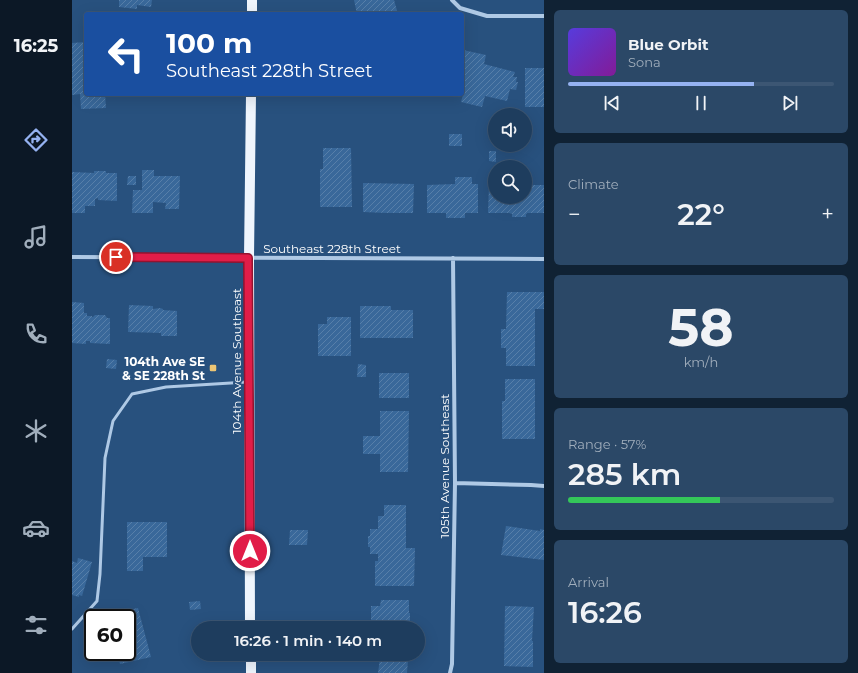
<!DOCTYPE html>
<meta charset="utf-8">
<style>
body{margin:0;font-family:Montserrat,sans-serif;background:#2b4867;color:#f1f3f6;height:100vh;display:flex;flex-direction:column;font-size:15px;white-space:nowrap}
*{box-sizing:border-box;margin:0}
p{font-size:13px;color:#a1aebc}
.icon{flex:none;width:22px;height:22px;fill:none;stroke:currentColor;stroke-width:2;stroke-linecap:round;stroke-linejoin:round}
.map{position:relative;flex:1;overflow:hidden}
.drawer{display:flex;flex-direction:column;gap:10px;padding:10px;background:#102234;width:314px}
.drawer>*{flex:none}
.banner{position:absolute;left:12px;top:12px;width:380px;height:84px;border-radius:4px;box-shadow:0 4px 16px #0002,0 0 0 1px #3c5673;background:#1a4fa0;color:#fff;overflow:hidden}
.fabs{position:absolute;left:416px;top:108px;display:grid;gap:8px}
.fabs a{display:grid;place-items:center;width:44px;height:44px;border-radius:50%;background:#1e3d5e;box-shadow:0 4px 16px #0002,0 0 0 1px #3c5673;font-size:20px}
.speed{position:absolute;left:12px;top:609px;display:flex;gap:8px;font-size:20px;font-weight:700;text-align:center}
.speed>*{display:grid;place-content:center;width:52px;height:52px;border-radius:50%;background:#1e3d5e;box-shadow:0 4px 16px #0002,0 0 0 1px #3c5673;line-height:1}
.speed .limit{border:2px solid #111;border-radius:6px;background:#fff;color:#111}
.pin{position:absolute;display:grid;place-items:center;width:34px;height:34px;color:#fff;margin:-17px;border:2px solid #fff;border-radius:50%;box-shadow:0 1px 4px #0007}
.me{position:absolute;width:44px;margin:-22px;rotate:0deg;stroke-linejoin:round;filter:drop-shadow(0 0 3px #0008)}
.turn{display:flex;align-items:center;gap:14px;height:84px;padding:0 16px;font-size:18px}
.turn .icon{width:52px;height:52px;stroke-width:2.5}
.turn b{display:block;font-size:28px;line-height:34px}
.big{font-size:30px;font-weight:600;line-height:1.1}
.drawer .widget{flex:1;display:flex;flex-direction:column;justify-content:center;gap:6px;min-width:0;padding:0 14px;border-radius:6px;background:#2b4867}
.drawer .dial{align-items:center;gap:0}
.dial b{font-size:52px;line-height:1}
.song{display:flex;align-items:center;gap:12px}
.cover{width:48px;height:48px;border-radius:6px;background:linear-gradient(135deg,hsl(250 70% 55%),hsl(290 70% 35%))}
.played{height:4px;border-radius:2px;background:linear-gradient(90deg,#95b2f1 70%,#3c5673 70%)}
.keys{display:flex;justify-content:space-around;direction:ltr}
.heat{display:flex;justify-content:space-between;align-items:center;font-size:22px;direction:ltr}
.charge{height:6px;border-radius:3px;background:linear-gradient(90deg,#34c759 57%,#3c5673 0)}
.trip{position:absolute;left:119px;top:621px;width:234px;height:40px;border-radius:20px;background:#1e3d5e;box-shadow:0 4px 16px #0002,0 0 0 1px #3c5673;font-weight:600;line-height:40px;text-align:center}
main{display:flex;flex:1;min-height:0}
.tab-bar{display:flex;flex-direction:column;width:72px;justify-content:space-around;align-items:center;background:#0c1826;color:#a1aebc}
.tab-bar .icon{width:28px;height:28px}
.tab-bar .selected{color:#95b2f1}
.tab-bar b{font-size:18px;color:#f1f3f6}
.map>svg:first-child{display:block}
.building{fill:url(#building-hatch)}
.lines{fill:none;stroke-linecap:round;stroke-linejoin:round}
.lane{stroke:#afc9e5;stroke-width:3}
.street{stroke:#afc9e5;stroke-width:4}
.primary{stroke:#eff5fd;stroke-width:10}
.route-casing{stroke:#92132f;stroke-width:10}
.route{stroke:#e11d48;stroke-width:7}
.poi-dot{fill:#ecc575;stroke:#28517e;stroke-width:1.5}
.labels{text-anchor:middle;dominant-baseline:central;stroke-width:4;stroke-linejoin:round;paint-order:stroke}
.street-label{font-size:12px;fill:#fff;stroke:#28517e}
.poi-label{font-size:12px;font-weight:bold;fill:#fff;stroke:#28517e;text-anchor:end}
</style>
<main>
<nav class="tab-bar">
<b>16:25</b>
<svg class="icon selected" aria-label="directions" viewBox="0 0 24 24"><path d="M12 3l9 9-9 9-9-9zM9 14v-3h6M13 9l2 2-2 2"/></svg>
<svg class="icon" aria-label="music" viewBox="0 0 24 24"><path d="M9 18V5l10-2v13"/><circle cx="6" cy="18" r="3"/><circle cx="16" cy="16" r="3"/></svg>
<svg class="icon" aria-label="phone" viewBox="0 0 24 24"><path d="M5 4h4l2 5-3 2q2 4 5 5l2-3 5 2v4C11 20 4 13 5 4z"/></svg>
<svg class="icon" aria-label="climate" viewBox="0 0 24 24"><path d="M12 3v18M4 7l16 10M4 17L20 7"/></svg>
<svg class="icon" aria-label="car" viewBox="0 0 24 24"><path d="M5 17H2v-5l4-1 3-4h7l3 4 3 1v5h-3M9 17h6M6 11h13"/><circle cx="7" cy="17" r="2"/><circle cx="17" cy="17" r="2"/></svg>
<svg class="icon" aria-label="filters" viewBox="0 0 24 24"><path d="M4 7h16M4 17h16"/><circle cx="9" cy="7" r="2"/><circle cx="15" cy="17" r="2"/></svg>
</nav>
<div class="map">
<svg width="472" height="673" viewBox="0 0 472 673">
<defs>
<pattern id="building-hatch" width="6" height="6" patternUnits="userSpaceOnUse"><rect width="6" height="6" fill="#39689a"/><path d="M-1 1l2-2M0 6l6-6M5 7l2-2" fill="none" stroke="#577fa9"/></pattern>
</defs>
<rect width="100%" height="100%" fill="#28517e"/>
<path class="building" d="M47,0H80L79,7L65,5V9L47,7Z
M282,0H322L326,14H285Z
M14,42V94H33L34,108L9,109L8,94L0,95V43Z
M391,50L414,55L412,64L443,72L441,77H445L444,82H446L444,90L438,89L435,101L413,96L410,107L389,102L392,91L390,90V53Z
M453,68H472V107H453Z
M377,134H390V146H377Z
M251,148H279L280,207H248V169H251Z
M417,151H424V162L417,161Z
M70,170H82V176H108L107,209H93L94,203L81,202V213H60L61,190H70Z
M22,171H34V173H45V201L26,200V198L23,199V206H13V213H0V172L22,173Z
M453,174H455V185H472V213H455V214H454V217H440V214L437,213H416L417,185H423V197H453Z
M56,176H64V185H55Z
M383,177H400V184H406V213H393V218H374V213H355V185L383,184Z
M291,183L342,184L341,213H314L291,212Z
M435,292H472V309H463V366H434V348H429V329H434Z
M0,302L12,303V313H15V316H20V317H21L23,315H33L35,318H38V344L18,343V341H14V344L0,343Z
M57,305L81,306V309L88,308L91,309V310L105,311V336H89V333L56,332Z
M288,306H319V310H341V338H288Z
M255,317H279V356H246V324H255Z
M35,359L45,360L44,369L34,368Z
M286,364L294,365V377H285Z
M307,373H337V398H307Z
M433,379H463V439H430V401H433Z
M308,411H337L336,472H308V454H291V436H308Z
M312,505H334V548H343L342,586H303V561H306V554H298V547H296V536H298V529H306V516H312Z
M55,522H95V557H71V571H55Z
M434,526L468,531V529L472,530V560L429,555Z
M218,530H236L235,545H217Z
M6,558L20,562L10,596L7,595V597L0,595V561L5,563Z
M309,600H337V613H338V628H309V623H299V606H308Z
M128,601L129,609L118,610L117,602Z
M433,606L462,607L460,641H461V667L432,666Z
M66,608L79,657L48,664L45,652H55V618H35L34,615Z
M308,658L336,660L335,673H306Z"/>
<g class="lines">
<path class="lane" d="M0,629L25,601L28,574L33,458L41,421L60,394L94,387L175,382"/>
<path class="street" d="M380,0L388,8L415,16H472
M0,257L472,259
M383,483L459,485L472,486
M378,673L380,664L383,483L381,258"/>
<path class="primary" d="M180,14V0
M178,628L177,258L179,94
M179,654V673"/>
</g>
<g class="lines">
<defs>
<path id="route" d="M44,257L176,258L178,551"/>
</defs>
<use href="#route" class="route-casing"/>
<use href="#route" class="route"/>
</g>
<rect class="poi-dot" x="137" y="364" width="8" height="8" rx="2"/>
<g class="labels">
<g class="street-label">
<text x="260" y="248">Southeast 228th Street</text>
<text transform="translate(164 361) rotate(-90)">104th Avenue Southeast</text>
<text transform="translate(372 466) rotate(-90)">105th Avenue Southeast</text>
</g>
<g class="poi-label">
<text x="133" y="361">104th Ave SE<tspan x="133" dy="14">&amp; SE 228th St</tspan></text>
</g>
</g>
</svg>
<div class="fabs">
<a><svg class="icon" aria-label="sound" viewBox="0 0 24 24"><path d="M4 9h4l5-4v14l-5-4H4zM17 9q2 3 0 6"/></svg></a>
<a><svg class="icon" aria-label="search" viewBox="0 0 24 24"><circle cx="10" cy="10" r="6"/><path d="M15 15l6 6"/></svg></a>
</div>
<div class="speed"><div class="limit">60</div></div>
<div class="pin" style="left:44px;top:257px;background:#d93025"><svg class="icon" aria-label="arrive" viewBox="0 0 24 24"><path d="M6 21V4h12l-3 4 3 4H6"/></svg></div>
<svg class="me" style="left:178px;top:551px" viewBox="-20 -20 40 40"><circle r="17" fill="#e11d48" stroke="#fff" stroke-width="3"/><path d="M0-11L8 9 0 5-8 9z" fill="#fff"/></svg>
<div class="trip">16:26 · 1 min · 140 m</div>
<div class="banner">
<div class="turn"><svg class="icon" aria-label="left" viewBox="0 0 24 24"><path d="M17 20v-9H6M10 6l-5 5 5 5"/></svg><div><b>100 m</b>Southeast 228th Street</div></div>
</div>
</div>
<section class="drawer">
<div class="widget">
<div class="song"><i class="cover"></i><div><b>Blue Orbit</b><p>Sona</p></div></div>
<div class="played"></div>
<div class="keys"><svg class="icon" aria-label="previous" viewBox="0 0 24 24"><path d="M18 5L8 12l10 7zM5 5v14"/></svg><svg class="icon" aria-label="pause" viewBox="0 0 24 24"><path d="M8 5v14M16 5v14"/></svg><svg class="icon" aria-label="next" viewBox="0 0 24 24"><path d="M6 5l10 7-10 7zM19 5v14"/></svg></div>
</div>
<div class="widget"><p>Climate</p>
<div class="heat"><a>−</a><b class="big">22°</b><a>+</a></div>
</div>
<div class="widget dial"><b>58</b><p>km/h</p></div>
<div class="widget"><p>Range · 57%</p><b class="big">285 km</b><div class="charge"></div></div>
<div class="widget"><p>Arrival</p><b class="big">16:26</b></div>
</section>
</main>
